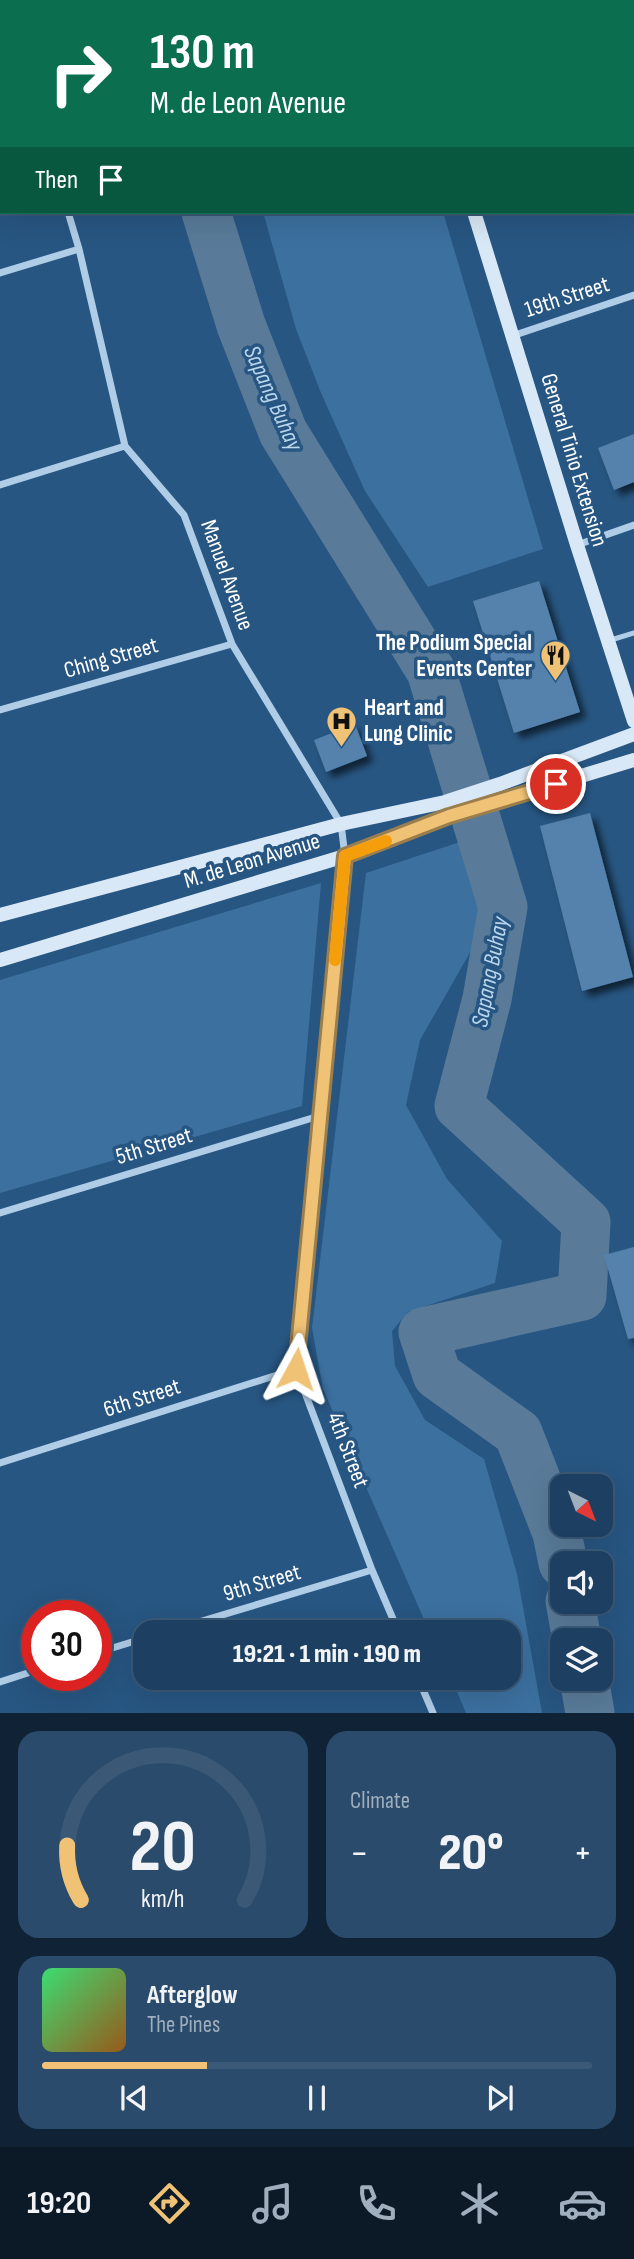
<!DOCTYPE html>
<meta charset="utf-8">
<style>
body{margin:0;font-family:"Sofia Sans Condensed",sans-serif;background:#2a4b6b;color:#f1f3f6;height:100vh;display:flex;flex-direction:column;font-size:26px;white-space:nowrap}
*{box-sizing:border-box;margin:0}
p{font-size:23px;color:#a0afbe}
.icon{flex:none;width:38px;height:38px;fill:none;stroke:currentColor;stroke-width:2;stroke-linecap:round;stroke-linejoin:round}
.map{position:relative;height:1713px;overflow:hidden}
.sheet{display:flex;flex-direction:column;gap:18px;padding:18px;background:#102336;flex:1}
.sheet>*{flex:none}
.guide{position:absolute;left:0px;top:0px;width:635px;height:214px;box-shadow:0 7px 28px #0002,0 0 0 2px #3b5977;background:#0b6e4f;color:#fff;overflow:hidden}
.needle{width:46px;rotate:138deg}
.controls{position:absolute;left:550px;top:1474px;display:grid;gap:14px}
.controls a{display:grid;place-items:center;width:63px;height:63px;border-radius:14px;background:#1d4062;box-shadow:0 7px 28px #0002,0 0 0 2px #3b5977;font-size:35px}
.speed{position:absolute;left:21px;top:1600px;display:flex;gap:14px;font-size:35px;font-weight:700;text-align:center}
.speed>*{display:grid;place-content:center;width:91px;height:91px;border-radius:50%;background:#1d4062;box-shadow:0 7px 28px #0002,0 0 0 2px #3b5977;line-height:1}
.speed .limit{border:10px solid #d22;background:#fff;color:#111}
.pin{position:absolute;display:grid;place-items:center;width:60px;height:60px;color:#fff;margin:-30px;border:4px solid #fff;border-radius:50%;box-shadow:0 2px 7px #0007}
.me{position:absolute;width:77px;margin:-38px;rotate:5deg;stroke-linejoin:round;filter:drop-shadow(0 0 5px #0008)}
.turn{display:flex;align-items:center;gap:24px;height:147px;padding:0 35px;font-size:32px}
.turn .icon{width:91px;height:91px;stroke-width:2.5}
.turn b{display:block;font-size:49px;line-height:60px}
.then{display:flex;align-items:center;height:66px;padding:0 35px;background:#0003;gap:14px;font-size:26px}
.big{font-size:52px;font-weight:800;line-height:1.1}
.sheet .widget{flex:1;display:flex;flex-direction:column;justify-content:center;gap:10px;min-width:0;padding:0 24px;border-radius:21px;background:#2a4b6b}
.sheet .dial{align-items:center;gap:0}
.dial svg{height:182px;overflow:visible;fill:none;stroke:#3b5977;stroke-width:7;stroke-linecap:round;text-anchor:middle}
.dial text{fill:#f1f3f6;stroke:none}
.song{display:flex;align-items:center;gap:21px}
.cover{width:84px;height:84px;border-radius:10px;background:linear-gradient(135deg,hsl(140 70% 55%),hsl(30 70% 35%))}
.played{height:7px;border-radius:4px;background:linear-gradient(90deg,#efc276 30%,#3b5977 30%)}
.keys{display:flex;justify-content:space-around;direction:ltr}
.heat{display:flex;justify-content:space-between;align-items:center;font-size:38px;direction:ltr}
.sheet .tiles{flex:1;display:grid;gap:18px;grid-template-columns:1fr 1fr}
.widget:last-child{grid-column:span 2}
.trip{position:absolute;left:133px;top:1620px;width:388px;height:70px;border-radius:21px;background:#1d4062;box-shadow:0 7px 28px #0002,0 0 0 2px #3b5977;font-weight:800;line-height:70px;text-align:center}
.menu{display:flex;height:112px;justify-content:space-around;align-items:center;background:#0c1a27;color:#a0afbe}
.menu .icon{width:49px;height:49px}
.menu .on{color:#efc276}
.menu b{font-size:32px;color:#f1f3f6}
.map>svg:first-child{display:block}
.green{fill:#3c709f}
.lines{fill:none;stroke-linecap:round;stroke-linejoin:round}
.river{stroke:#597b99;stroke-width:49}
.building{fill:#5482ac;filter:url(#shadow)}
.lane{stroke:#b0cde7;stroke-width:5}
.street{stroke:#b0cde7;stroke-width:7}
.secondary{stroke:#d9e8f6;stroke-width:14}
.route-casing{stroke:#9b7e4d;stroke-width:18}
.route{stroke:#efc276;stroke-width:12}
.slow{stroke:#f59e0b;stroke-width:12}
.labels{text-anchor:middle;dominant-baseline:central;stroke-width:7;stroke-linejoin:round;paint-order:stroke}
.street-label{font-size:23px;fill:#fff;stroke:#275682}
.poi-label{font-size:23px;font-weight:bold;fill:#fff;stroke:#275682;text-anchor:end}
.water-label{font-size:24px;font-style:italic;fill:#bbd7ee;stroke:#275682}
</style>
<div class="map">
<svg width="634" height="1713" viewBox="0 0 634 1713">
<defs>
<filter id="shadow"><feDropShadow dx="6" dy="6" stdDeviation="3.5" flood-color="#0009"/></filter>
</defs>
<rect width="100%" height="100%" fill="#275682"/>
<path class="green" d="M196,0H381V2H197Z
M263,212H443L543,549L428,587L365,491L321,393L296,329Z
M481,835L495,909L420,1040L406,1105L447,1179L502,1241L495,1283L408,1312L392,1331L395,1366L425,1420L484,1459L517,1574L542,1713H466L451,1678H509V1633H430L323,1389L312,1328L366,873Z
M321,883L302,1106L0,1193V980Z"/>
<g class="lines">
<path class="river" d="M138,0L139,2
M206,212L241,325L283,432L431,671L503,907L487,999L459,1106L586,1222L582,1296L423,1332L437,1375L518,1433L557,1533L563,1563
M570,1601L577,1640
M584,1678L590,1713"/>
</g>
<path class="building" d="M634,434V482L614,490L598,448Z
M539,581L580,712L514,733L473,601Z
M355,724L367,756L326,772L314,740Z
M590,813L633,977L582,991L540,826Z
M634,1247V1338L628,1339L604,1255Z"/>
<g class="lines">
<path class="lane" d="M611,640L634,633"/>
<path class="street" d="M2,0L3,2
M0,59H2
M634,72V71
M68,212L79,249L125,446L184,515L232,644L341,824L345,856L296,1369L372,1570L399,1633
M0,273L79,249
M512,336L634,295
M0,485L125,446
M577,545L634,525
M0,710L232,644
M0,1213L319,1116
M0,1463L296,1369
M162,1633L372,1570
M96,1653L145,1638
M418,1678L433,1713
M0,1682L37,1670"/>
<path class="secondary" d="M409,0L410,2
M474,212L577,545L634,721
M0,915L341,824L445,802L500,784L634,734
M0,960L345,856L449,816L634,760"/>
</g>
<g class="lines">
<defs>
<path id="route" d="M296,1369L345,856L449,816L556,784"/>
</defs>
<use href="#route" class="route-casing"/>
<use href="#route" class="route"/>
<path class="slow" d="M335,960L345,856L386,841"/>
</g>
<defs>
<symbol id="restaurant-pin" viewBox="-11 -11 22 30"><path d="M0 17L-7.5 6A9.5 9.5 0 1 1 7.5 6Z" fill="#efc276" stroke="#275682"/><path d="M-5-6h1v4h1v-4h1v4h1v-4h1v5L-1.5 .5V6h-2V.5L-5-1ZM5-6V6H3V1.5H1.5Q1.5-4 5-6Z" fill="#111"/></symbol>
<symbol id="hospital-pin" viewBox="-11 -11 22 30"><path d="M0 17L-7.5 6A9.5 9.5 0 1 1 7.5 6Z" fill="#efc276" stroke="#275682"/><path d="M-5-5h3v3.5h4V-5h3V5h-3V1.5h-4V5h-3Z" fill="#111"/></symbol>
</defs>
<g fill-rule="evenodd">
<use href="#restaurant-pin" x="538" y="638" width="35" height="47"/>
<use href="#hospital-pin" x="324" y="704" width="35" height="47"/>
</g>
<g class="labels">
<g class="street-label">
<text transform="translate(567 297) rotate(-18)">19th Street</text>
<text transform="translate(574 460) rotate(73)">General Tinio Extension</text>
<text transform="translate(227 575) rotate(70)">Manuel Avenue</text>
<text transform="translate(111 658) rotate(-16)">Ching Street</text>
<text transform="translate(252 861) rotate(-17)">M. de Leon Avenue</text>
<text transform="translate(154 1146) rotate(-17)">5th Street</text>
<text transform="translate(142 1398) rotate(-18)">6th Street</text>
<text transform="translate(348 1450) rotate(69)">4th Street</text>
<text transform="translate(262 1583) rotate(-17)">9th Street</text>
</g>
<g class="poi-label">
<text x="532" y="643">The Podium Special<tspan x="532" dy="26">Events Center</tspan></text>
<text x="364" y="708" text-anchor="start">Heart and<tspan x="364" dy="26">Lung Clinic</tspan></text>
</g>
<g class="water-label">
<text transform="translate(273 398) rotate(66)">Sapang Buhay</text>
<text transform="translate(490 972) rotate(-79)">Sapang Buhay</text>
</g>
</g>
</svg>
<div class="controls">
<a><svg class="needle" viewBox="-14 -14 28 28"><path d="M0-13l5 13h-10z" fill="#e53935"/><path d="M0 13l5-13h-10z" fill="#a0afbe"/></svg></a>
<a><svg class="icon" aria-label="sound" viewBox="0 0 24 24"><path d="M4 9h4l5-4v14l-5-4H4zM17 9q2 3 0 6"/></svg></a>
<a><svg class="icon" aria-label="layers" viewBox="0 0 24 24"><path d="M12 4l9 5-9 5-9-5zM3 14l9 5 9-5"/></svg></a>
</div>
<div class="speed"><div class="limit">30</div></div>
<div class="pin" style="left:556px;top:784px;background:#d93025"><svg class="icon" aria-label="arrive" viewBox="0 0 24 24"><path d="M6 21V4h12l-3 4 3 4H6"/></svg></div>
<svg class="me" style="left:296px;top:1369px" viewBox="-20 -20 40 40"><path d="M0-17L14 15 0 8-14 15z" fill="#efc276" stroke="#fff" stroke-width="4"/></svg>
<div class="trip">19:21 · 1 min · 190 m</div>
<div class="guide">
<div class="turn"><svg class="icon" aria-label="right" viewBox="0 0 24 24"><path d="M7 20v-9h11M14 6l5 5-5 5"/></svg><div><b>130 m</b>M. de Leon Avenue</div></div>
<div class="then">Then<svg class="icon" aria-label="arrive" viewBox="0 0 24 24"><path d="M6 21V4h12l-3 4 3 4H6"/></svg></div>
</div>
</div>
<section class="sheet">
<div class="tiles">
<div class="widget dial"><svg viewBox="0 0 100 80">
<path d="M14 69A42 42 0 1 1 86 69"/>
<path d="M14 69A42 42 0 0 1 8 45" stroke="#efc276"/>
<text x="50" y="56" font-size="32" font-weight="700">20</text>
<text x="50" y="72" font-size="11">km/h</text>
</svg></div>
<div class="widget"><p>Climate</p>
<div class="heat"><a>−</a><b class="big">20°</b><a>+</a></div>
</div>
<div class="widget">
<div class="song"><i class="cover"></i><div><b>Afterglow</b><p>The Pines</p></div></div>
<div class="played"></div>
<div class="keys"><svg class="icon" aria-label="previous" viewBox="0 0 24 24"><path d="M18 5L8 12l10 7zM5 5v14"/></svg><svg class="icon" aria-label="pause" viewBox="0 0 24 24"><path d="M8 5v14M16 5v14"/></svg><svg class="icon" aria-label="next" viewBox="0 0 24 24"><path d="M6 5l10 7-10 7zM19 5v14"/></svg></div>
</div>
</div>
</section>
<nav class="menu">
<b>19:20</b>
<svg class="icon on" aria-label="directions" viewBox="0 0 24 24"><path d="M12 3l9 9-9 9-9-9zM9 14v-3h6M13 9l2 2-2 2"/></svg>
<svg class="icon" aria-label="music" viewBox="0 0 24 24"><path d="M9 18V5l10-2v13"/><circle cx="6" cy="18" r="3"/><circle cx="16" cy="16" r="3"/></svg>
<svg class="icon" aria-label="phone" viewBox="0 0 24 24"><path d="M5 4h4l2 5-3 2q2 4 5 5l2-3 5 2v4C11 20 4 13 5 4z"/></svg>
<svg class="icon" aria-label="climate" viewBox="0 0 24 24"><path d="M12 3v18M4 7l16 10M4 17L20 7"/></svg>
<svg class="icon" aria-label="car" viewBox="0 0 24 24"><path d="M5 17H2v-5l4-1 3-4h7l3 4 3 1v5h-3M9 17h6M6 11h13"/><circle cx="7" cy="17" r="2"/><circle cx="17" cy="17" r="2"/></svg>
</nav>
